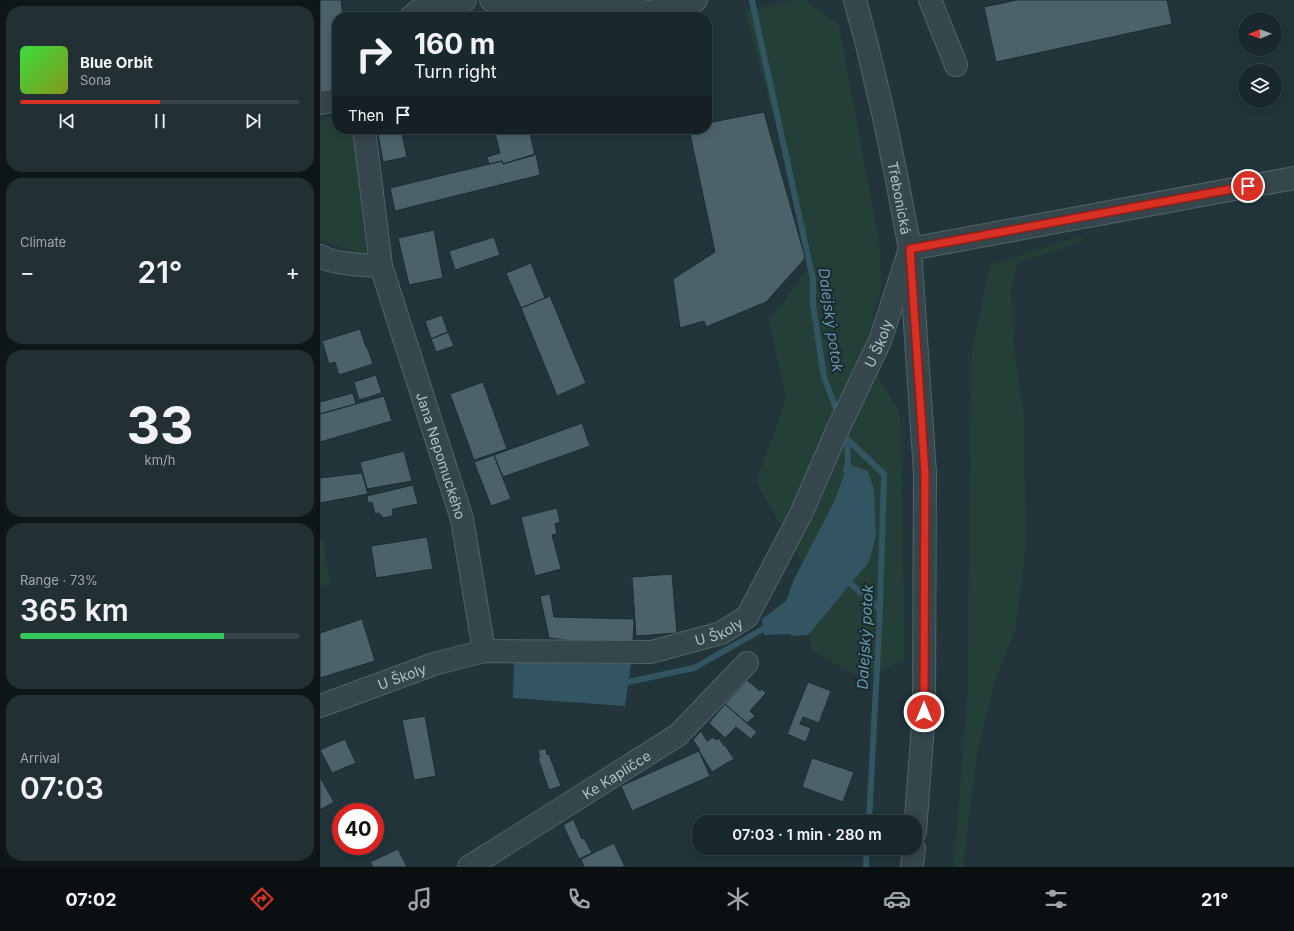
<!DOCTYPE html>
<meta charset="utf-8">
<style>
body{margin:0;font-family:Inter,sans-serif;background:#223034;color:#f1f3f6;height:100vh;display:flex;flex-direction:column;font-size:15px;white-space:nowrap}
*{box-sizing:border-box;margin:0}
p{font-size:13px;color:#9fa6a9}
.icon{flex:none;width:22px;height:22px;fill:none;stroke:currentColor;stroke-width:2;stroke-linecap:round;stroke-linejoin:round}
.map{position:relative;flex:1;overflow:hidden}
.sheet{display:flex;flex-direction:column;gap:6px;padding:6px;background:#0e1618;width:320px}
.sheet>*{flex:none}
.banner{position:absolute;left:12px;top:12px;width:380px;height:122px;border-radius:16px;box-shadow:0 2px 10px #0003,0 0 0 1px #374448;background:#19282c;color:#f1f3f6;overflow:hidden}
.needle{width:26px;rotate:269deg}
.fabs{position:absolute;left:918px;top:12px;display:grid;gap:8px}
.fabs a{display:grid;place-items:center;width:44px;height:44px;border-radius:50%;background:#19282c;box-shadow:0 2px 10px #0003,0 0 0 1px #374448;font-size:20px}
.speed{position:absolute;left:12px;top:803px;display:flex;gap:8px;font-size:20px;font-weight:700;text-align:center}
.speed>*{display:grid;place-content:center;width:52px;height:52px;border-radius:50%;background:#19282c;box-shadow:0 2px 10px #0003,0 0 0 1px #374448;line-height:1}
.speed .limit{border:6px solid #d22;background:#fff;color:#111}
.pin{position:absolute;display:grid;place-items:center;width:34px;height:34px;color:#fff;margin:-17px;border:2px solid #fff;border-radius:50%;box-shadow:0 1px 4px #0007}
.me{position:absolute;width:44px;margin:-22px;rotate:0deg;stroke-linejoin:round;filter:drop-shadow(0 0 3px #0008)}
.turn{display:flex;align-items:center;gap:14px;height:84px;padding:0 16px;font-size:18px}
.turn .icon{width:52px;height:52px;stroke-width:2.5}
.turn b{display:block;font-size:28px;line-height:34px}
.then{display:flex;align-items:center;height:38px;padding:0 16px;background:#0003;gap:8px;font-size:15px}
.big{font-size:30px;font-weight:600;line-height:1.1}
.sheet .tile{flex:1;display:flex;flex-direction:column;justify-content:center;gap:6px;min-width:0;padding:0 14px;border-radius:16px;background:#223034}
.sheet .dial{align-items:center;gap:0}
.dial b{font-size:52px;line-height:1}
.song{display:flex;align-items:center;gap:12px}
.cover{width:48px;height:48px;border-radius:6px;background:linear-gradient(135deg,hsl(120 70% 55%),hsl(70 70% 35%))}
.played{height:4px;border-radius:2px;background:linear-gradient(90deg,#d93025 50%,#374448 50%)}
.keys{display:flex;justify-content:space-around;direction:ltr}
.heat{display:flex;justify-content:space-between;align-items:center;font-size:22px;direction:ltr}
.charge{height:6px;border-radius:3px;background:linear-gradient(90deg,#34c759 73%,#374448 0)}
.trip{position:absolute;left:372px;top:815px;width:230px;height:40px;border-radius:16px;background:#19282c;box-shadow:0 2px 10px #0003,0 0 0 1px #374448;font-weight:600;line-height:40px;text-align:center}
.tab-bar{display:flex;height:64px;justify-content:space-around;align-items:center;background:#0a1012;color:#9fa6a9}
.tab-bar .icon{width:28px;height:28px}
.tab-bar .active{color:#d93025}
.tab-bar b{font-size:18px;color:#f1f3f6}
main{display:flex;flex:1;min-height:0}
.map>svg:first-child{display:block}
.green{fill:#243f38}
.water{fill:#325561}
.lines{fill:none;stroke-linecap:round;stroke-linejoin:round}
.stream{stroke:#325561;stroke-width:6}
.building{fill:#4c626a;stroke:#1c2c32}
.minor-casing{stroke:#536369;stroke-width:24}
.minor{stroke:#35464c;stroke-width:22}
.route-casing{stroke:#8d1f18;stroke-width:10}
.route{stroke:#d93025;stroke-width:7}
.labels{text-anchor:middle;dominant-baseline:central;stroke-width:4;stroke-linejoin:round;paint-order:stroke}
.street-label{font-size:14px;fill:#b0c1c8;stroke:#1a2a30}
.water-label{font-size:15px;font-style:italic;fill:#6898a8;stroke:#1a2a30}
</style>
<main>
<section class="sheet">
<div class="tile">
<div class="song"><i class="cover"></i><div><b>Blue Orbit</b><p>Sona</p></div></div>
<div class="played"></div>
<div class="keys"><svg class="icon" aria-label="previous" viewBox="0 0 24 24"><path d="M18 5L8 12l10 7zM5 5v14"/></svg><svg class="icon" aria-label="pause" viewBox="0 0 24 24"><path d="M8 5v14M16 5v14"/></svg><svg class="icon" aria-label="next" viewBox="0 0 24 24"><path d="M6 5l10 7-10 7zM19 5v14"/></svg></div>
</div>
<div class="tile"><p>Climate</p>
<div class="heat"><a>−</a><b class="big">21°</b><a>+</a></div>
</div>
<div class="tile dial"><b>33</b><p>km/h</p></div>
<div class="tile"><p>Range · 73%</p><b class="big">365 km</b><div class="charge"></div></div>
<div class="tile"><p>Arrival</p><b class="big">07:03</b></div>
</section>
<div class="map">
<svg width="974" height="867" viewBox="0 0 974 867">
<rect width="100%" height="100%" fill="#21353b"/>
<path class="green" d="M475,0H485L519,25L559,241L562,283L544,353L580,413L585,659L545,680L492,651L483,564L436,482L466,399L449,321L493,262L425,11Z
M17,116V129H32L47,257L0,240V120Z
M762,236V242L702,261L696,267L691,289L694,348L704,416L706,545L696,628L674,683L657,754L643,867H634L647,695L652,348L670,265Z
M2,538L11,584L0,586V539Z"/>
<path class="water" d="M528,464L548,471L554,490L556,536L549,562L488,635L473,636L469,634L444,635L442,619L466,601L474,579L514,502Z
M194,662L311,664L305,706L193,698Z"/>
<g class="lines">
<path class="stream" d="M432,1L493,279V305L504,377L519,416
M524,430L527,439L564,474L560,609L549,822
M526,470L528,464L527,439
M525,579L560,609
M308,682L374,668L450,625
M546,867L547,848"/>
</g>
<path class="building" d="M0,0H21L23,17H17V90L0,93Z
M697,0H847L852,24L676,62L664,7Z
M444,112L485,257L482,262L446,302L386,327L384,321L360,328L353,279L395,252L369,129H387V123Z
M57,129H81L87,157L63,162Z
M174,129H209L215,155L183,164L182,161L169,164L167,157L180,153Z
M215,154H216L220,175L75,211L70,188L182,161L183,164Z
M114,230L123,278L89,285L78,238Z
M174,237L180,255L135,270L129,251Z
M211,263L225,298L201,308L186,273Z
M230,296L266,383L237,396L201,308Z
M122,315L128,332L111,339L105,321Z
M40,329L46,347H47L53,364L19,375L15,362L9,364L2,341Z
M128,332L134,346L116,352L111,339Z
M56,375L62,393L39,400L34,382Z
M163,382L187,449L154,460L130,394Z
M33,393L36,404L0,414V402Z
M64,396L72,421L0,442V414Z
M262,423L270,446L183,477L174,455Z
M84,451L92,481L47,489L40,462Z
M174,455L191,499L171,506L154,462Z
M42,473L48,494L0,503V478Z
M93,485L98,504L73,509L72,516L63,518L59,513L55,514L52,502L48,503L47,496Z
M237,508L240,522L235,524L237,534L232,535L241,569L215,576L201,517Z
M107,537L113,569L56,578L51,546Z
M352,574L357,633L316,636L312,577Z
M230,594L234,617L314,619L313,643L287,645L229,638L220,596Z
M42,619L55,661L0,678V633Z
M427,680L440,691L442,689L446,693L430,711L435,716L427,723L405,704Z
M488,682L511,691L499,723L483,717L480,724L491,728L486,742L467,734Z
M405,704L437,732L431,739L416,727L405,738L389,723Z
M105,716L116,776L94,780L82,720Z
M381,731L387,741L393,737L396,740L399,738L404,746L405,745L414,759L392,772L379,751L380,750L373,740Z
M25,739L36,763L12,773L0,750Z
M223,749H226L227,755L229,754L241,786L229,790L218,758L220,757L218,752L219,750Z
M379,751L390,776L312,811L301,786Z
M492,758L534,772L523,802L482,787Z
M0,777L14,802L0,810Z
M253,818L262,839L264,838L272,853L259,859L243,825L252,820Z
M294,843L305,867H264L261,859Z
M78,849L87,867H53L50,862Z"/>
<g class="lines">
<defs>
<g id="minor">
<path d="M171,0L282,6L329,12L347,9L376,0"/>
<path id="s1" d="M535,0L546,41L564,117L577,180L590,249L605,473L604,712L595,832"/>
<path d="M610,0L636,65"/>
<path d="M91,17C106,2 124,1 145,0"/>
<path d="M0,103L17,100"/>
<path id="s2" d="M44,129L61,266L142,519L164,651"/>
<path d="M590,249L974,178"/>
<path d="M0,256C17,265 43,265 61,266"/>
<path id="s3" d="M0,706L114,664L164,651L331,652L401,633L427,617L481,514L516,433L560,341L590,249"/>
<path id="s4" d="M149,867L358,735L427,663"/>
<path d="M592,867L594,848"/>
</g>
</defs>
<use href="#minor" class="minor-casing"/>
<use href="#minor" class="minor"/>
</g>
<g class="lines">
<defs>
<path id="route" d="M604,712L605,473L590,249L928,186"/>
</defs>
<use href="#route" class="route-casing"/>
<use href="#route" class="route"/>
</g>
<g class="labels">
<g class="street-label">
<text stroke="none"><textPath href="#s1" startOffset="203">Třebonická</textPath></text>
<text stroke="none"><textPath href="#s3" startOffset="747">U Školy</textPath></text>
<text stroke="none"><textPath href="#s2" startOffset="337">Jana Nepomuckého</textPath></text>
<text stroke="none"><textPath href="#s3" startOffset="411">U Školy</textPath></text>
<text stroke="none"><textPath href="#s3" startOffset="87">U Školy</textPath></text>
<text stroke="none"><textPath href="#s4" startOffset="174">Ke Kapličce</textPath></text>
</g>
<g class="water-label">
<text transform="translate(511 320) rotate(82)">Dalejský potok</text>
<text transform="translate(545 637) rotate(-87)">Dalejský potok</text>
</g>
</g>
</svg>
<div class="fabs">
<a><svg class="needle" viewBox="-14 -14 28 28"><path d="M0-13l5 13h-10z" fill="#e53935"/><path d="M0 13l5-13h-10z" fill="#9fa6a9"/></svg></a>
<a><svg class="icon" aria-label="layers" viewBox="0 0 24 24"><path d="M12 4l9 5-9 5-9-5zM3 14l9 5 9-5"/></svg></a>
</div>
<div class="speed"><div class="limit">40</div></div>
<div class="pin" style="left:928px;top:186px;background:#d93025"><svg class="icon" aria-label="arrive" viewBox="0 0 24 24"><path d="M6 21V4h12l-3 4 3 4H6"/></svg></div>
<svg class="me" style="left:604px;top:712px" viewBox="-20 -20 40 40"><circle r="17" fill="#d93025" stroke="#fff" stroke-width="3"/><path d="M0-11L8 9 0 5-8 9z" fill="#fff"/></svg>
<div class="trip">07:03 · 1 min · 280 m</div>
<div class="banner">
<div class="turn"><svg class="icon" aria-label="right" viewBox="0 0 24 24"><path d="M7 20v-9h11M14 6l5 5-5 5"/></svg><div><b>160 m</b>Turn right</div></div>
<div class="then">Then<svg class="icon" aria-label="arrive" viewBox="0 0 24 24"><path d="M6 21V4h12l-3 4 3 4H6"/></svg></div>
</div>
</div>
</main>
<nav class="tab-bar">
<b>07:02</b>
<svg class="icon active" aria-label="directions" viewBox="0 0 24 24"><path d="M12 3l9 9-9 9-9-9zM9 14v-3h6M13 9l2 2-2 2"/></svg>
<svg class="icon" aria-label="music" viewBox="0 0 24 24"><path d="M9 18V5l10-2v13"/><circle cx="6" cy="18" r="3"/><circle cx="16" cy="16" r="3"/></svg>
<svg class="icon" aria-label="phone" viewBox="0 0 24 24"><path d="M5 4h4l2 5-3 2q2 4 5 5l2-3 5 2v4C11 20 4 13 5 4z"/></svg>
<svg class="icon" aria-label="climate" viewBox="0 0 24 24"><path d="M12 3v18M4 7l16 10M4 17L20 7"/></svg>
<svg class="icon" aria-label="car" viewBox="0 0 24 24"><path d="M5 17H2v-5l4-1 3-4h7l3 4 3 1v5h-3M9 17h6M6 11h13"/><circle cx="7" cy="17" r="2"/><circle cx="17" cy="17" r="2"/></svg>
<svg class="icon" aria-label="filters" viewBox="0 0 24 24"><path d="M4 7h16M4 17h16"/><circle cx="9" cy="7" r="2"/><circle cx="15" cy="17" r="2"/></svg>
<b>21°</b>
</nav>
